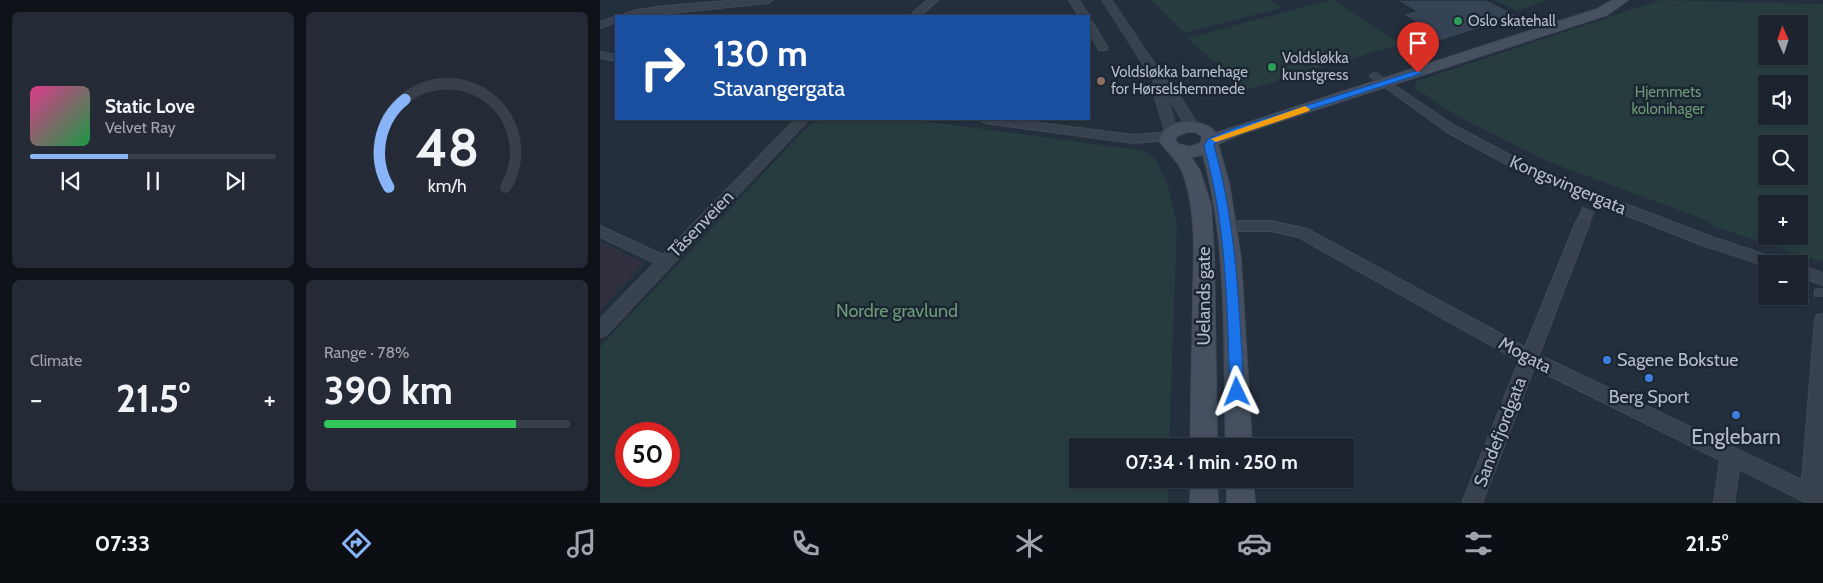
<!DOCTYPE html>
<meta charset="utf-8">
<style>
body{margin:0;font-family:Cabin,sans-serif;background:#242b36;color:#f1f3f6;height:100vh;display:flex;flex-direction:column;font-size:19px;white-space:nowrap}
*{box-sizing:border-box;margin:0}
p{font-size:16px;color:#a0a4aa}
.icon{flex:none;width:28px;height:28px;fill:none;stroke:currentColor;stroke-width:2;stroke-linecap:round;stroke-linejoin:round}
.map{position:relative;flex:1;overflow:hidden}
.sheet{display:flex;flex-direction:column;gap:12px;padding:12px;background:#0f1319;width:600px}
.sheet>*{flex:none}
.top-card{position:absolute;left:15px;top:15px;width:475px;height:105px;border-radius:0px;box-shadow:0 1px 4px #0004,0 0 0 1px #39404a;background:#1a4fa0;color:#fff;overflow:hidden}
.needle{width:32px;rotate:357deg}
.controls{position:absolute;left:1158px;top:15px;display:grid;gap:10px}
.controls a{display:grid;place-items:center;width:50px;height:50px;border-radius:0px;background:#1b232e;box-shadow:0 1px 4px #0004,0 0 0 1px #39404a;font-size:25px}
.speed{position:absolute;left:15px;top:422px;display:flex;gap:10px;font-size:25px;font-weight:700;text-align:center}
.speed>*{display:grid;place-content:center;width:65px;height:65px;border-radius:50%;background:#1b232e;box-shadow:0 1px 4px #0004,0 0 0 1px #39404a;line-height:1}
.speed .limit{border:8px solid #d22;background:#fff;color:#111}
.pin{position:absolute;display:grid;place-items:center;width:42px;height:42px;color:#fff;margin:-51px -21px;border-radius:50% 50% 50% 0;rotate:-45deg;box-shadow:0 0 5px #0007}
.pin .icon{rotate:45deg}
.me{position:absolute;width:55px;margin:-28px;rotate:358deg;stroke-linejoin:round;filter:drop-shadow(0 0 4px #0008)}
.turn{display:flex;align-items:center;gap:18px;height:105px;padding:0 15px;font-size:22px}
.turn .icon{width:65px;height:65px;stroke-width:2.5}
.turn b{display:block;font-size:35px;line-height:42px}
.big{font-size:38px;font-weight:700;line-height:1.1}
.sheet .tile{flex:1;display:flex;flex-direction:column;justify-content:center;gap:8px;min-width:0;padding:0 18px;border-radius:8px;background:#242b36}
.sheet .dial{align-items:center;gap:0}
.dial svg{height:130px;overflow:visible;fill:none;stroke:#39404a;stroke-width:7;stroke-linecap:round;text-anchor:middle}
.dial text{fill:#f1f3f6;stroke:none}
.song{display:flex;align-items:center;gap:15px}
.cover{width:60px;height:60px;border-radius:8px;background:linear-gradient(135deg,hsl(330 70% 55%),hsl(140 70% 35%))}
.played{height:5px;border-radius:2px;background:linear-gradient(90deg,#8ab4f8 40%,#39404a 40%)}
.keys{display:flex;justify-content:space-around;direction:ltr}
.heat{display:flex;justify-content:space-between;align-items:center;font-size:28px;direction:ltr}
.charge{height:8px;border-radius:4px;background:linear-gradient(90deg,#34c759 78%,#39404a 0)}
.sheet .tiles{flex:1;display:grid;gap:12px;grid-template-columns:repeat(2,1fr)}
.trip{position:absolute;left:469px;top:438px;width:285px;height:50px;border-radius:0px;background:#1b232e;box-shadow:0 1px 4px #0004,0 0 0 1px #39404a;font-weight:700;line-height:50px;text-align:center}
.tab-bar{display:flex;height:80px;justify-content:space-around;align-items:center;background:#0b0e12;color:#a0a4aa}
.tab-bar .icon{width:35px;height:35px}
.tab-bar .active{color:#8ab4f8}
.tab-bar b{font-size:22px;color:#f1f3f6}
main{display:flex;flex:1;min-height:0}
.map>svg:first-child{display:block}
.medical{fill:#32303f}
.green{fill:#263c3f;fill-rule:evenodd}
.building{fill:#364354;stroke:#1f2835}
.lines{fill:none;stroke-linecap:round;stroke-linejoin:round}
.minor-tunnel-far1{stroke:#3a4453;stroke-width:14;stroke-dasharray:14 7;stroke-linecap:butt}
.minor-tunnel{stroke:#3a4453;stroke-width:18;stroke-dasharray:18 9;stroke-linecap:butt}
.minor-casing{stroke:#414a57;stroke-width:2}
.tertiary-casing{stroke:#414a57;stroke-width:1}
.secondary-casing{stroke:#414a57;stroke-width:2}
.minor{fill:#38414e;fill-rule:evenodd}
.tertiary{fill:#38414e;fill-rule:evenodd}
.secondary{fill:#465061;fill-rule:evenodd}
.route{fill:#1a73e8;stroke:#114b97}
.slow{fill:#f59e0b}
.leisure-dot{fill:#2e9e5b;stroke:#1d2633;stroke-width:2}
.education-dot{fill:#8d6e63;stroke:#1d2633;stroke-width:2}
.shop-dot{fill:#3f7fe0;stroke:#1d2633;stroke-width:2}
.labels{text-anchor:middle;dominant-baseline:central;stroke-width:5;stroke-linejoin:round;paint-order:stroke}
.far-poi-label{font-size:15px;fill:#b4bcc9;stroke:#1d2633;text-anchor:start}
.far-park-label{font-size:15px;fill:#6b9a76;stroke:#1d2633}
.street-label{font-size:18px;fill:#b4bcc9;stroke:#1d2633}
.park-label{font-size:18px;fill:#6b9a76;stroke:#1d2633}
.poi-label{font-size:18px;fill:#b4bcc9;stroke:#1d2633;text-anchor:start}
.near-poi-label{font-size:21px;fill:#b4bcc9;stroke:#1d2633}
</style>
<main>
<section class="sheet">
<div class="tiles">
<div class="tile">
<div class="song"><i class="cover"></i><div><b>Static Love</b><p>Velvet Ray</p></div></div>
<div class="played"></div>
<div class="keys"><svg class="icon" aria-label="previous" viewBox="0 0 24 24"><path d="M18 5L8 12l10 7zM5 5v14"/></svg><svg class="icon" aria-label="pause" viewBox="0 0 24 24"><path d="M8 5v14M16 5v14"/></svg><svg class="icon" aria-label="next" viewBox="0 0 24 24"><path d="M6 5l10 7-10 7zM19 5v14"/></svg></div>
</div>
<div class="tile dial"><svg viewBox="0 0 100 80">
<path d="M14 69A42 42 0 1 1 86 69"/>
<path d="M14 69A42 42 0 0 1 24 15" stroke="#8ab4f8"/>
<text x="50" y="56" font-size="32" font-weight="700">48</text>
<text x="50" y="72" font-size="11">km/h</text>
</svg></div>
<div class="tile"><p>Climate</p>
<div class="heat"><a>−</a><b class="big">21.5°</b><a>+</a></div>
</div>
<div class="tile"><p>Range · 78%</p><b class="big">390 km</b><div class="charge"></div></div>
</div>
</section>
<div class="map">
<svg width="1223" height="503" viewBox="0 0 1223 503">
<rect width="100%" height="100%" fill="#242f3e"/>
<path class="medical" d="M0,241L44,263L0,309Z"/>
<path class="green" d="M551,0H671L681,8L584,33Z
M730,0H733L801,44L646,90L587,38Z
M894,0H948L917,11Z
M1061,0L1223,4V262L1115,227L1103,219L947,161L859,117L814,87L817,81ZM1166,24H1199V56H1166ZM1166,84H1199V116H1166ZM1166,144H1199V176H1166ZM1166,204H1199V236H1166Z
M221,119H307L539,150L548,153L556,160L568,186L577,224L569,446H478V479H568V503H0V347L206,128ZM26,434H69V476H26Z"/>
<path class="building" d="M796,0H887L918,16L840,41L816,26L820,25L803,14L815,11Z"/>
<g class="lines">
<path class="minor-tunnel-far1" d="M983,222L991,204
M1223,288V290"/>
<path class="minor-tunnel" d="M1223,289V297"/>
<defs>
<path id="minor" d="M140,0H173L168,3L41,16H21C33,6 120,2 140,0Z
M327,0H338L320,16H310Z
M469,0H479L489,16H479Z
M17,16L16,22L0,28V22Z
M489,21L492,22L508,48L507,50H499L498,48L489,32Z
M0,52L16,55V61L0,58Z
M776,73L855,126L944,173L1112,237L1181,260L1183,264H1166V266L1102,245L934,179L847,132L772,78L770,76L772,74Z
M196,119H209L6,335L0,337V319L55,263L0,237V226L63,255Z
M379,119H410L533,135L568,132L574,136L568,140L533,143L385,123Z
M983,217L988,219L990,222L939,355L1202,480L1215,320L1217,315L1223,314V503H1207L1139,469L1134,503H1114L1120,460L934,368L882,503H862L919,361L698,237L671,231H626L621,229L619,226L621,223L626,221H671L707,229L925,347L976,222L978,219Z
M1199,265L1223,273V285L1199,277Z"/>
<path id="tertiary" d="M502,0H512L565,78L574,86L600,127L598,130H588L568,98L578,133L576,136H566L552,90L553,81Z"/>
<path id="secondary" d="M1013,0H1028L1007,15L641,134L618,144L629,183L641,259L652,446H626C623,350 629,248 603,155L591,157L600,171L611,205L614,257L617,446H591C590,396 593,344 593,294C594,253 597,212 583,173C578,159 566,152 559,140C561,137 562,132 565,130C578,118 606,120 616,133L997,9ZM587,132H595L602,136L601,143L590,147L578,144L575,140L577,136Z
M591,479H617L618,503H590Z
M627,479H653L655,503H627Z"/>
</defs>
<use href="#minor" class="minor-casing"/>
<use href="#tertiary" class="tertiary-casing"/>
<use href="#secondary" class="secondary-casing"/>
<use href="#minor" class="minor"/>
<use href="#tertiary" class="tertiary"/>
<use href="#secondary" class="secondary"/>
</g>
<path class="route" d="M818,70L822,73L820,74L638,133L615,143L614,146C637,226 639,309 644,392L642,396L637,398L632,396L630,392C627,309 627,226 604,146L608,139L632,129Z"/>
<path class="slow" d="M705,106L710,109L709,111L616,142L611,139Z"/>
<g class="leisure-dot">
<circle cx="858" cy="21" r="5"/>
<circle cx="672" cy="67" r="5"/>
</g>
<circle class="education-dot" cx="501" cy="81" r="5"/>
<g class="shop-dot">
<circle cx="1007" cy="360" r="5"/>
<circle cx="1049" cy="378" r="5"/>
<circle cx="1136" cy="415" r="5"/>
</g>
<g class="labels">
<g class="far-poi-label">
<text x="868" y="21">Oslo skatehall</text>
<text x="682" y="58">Voldsløkka<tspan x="682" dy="17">kunstgress</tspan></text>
<text x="511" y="72">Voldsløkka barnehage<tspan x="511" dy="17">for Hørselshemmede</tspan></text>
</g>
<g class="far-park-label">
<text x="1068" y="92">Hjemmets<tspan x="1068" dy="17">kolonihager</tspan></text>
</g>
<g class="street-label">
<text transform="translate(968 185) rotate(23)">Kongsvingergata</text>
<text transform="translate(101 224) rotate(-46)">Tåsenveien</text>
<text transform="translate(604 296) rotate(-90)">Uelands gate</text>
<text transform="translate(925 355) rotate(28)">Mogata</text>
<text transform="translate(900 432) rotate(-69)">Sandefjordgata</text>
</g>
<g class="park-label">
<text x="297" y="311">Nordre gravlund</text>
</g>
<g class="poi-label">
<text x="1017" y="360">Sagene Bokstue</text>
<text x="1049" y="397" text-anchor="middle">Berg Sport</text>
</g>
<g class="near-poi-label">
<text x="1136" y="436">Englebarn</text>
</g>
</g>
</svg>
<div class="controls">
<a><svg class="needle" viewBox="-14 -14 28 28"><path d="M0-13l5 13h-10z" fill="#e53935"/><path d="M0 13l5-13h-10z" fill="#a0a4aa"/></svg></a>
<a><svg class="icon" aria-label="sound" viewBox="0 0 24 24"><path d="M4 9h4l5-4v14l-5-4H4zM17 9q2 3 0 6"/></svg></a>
<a><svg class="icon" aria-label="search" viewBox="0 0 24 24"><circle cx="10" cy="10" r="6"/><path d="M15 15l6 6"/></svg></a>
<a>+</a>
<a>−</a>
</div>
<div class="speed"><div class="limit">50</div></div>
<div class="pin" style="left:818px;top:73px;background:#d93025"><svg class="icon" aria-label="arrive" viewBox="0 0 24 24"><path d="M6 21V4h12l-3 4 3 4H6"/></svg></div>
<svg class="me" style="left:637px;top:392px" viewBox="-20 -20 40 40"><path d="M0-17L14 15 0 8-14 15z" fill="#1a73e8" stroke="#fff" stroke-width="4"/></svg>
<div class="trip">07:34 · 1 min · 250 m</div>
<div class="top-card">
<div class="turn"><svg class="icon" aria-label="right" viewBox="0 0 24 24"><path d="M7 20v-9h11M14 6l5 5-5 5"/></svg><div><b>130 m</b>Stavangergata</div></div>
</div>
</div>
</main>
<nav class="tab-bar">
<b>07:33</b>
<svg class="icon active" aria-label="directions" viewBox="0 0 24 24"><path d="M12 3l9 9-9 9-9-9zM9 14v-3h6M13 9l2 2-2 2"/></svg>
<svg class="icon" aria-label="music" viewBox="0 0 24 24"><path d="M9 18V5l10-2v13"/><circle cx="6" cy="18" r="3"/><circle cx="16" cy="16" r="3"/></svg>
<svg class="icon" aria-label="phone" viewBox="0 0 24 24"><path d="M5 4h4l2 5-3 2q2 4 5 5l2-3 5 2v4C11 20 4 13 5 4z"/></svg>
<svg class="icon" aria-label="climate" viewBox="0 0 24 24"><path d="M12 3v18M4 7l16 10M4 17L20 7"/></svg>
<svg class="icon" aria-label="car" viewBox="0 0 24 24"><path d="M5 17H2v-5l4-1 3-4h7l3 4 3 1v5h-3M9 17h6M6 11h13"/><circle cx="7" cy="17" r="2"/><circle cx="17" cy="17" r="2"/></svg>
<svg class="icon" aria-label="filters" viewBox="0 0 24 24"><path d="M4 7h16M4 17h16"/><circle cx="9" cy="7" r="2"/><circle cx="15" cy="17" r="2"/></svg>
<b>21.5°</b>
</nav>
